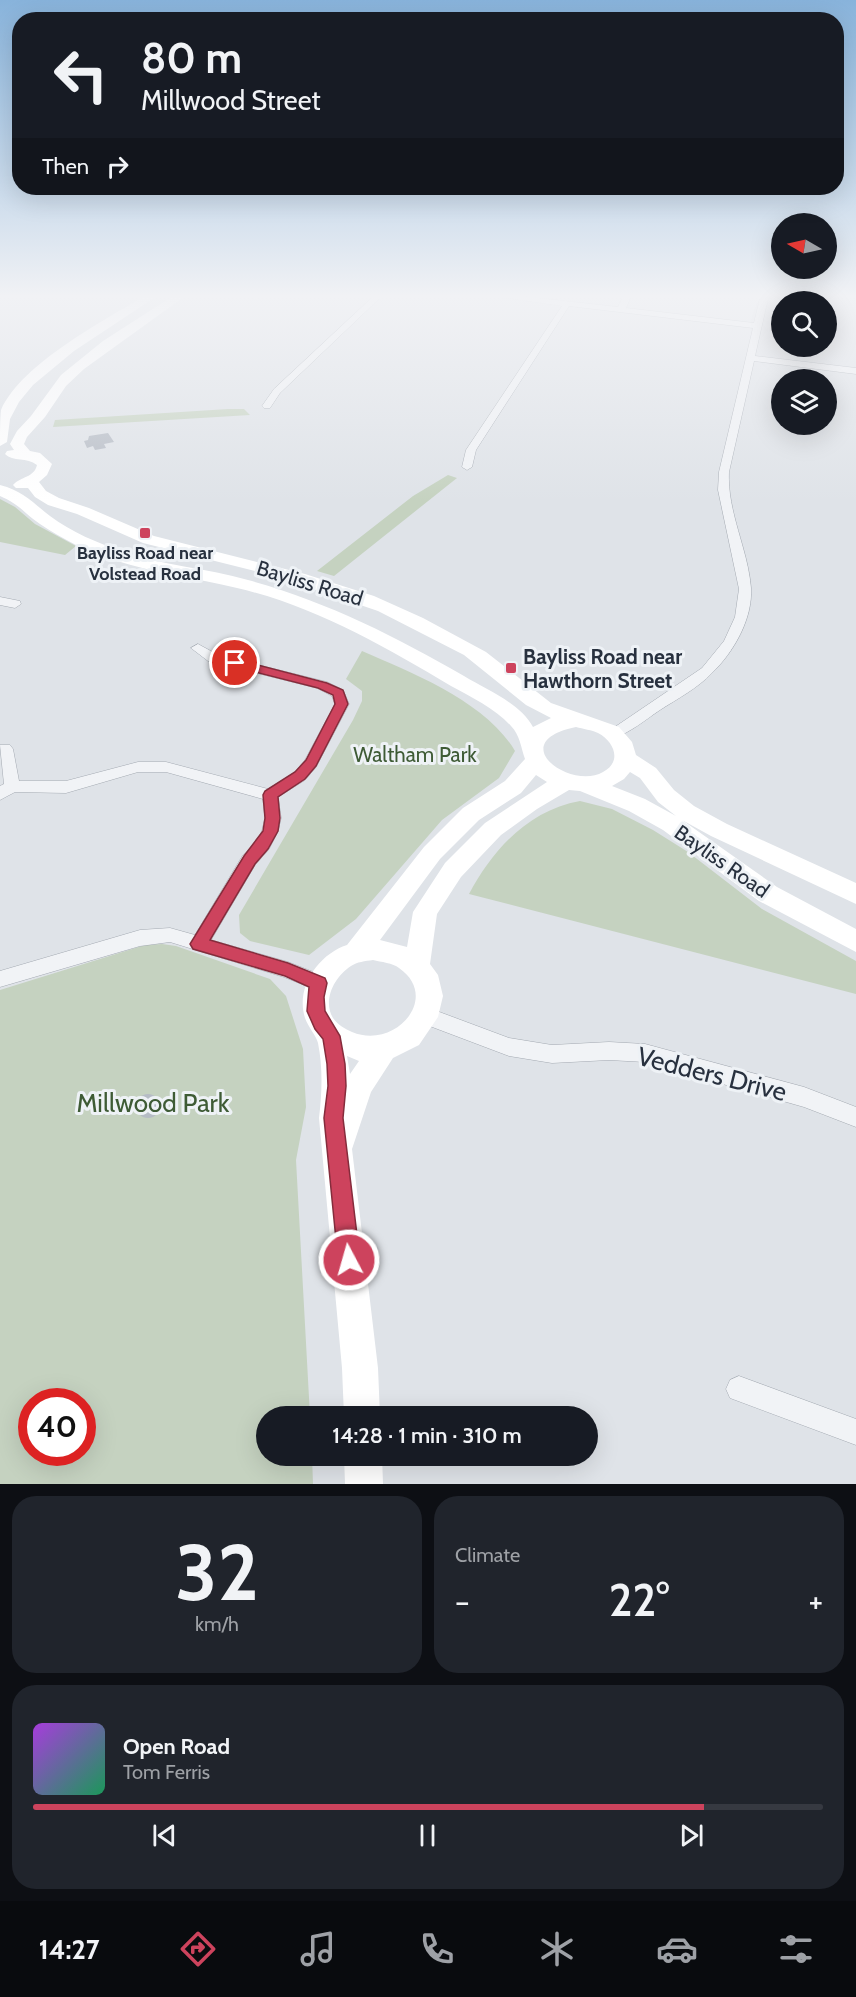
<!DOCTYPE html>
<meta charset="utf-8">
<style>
body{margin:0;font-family:Cabin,sans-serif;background:#20242c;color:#f1f3f6;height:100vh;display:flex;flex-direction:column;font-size:22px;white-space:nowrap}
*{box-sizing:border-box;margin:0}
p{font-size:20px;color:#9ea1a6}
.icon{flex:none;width:33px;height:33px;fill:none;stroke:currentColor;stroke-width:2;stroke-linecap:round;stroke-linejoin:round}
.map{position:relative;height:1484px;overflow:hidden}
.side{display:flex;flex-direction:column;gap:12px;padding:12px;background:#0d0f14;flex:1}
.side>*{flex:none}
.top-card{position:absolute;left:12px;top:12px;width:832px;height:183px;border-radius:24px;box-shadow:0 6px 24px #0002;background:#171b24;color:#f1f3f6;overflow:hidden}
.needle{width:39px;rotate:279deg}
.fabs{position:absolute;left:771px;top:213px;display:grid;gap:12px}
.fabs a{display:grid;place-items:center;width:66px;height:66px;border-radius:50%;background:#171b24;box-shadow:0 6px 24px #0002;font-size:30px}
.speed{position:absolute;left:18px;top:1388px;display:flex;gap:12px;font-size:30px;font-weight:700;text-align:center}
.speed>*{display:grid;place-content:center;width:78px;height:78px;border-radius:50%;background:#171b24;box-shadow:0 6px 24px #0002;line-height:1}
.speed .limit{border:9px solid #d22;background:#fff;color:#111}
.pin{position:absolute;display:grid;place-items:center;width:51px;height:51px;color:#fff;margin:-26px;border:3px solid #fff;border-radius:50%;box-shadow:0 2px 6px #0007}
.me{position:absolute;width:66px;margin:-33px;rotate:354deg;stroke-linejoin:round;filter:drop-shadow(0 0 4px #0008)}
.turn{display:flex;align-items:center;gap:21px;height:126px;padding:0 30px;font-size:27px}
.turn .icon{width:78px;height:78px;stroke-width:2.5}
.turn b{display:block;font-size:42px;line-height:51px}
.then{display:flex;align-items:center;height:57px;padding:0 30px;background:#0003;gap:12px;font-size:22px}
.big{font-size:45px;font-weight:600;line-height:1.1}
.side .widget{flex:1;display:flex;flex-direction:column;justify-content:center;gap:9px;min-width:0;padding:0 21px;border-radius:24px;background:#20242c}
.side .dial{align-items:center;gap:0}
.dial b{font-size:78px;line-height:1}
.song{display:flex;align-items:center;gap:18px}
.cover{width:72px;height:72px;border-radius:9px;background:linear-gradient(135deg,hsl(280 70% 55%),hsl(150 70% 35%))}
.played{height:6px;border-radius:3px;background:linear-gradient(90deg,#cd435d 85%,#363941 85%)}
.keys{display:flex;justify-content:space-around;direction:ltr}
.heat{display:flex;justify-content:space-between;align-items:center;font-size:33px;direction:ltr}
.side .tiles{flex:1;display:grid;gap:12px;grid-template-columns:1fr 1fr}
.widget:last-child{grid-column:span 2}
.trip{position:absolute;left:256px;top:1406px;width:342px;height:60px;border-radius:30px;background:#171b24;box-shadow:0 6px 24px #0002;font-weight:600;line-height:60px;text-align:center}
.dock{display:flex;height:96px;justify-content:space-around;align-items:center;background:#090b0e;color:#9ea1a6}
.dock .icon{width:42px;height:42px}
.dock .current{color:#cd435d}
.dock b{font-size:27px;color:#f1f3f6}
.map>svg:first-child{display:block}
.green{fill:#c5d2c0;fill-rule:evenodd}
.building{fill:#b6bcc5}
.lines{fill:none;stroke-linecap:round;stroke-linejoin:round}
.street-casing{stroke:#a4aab2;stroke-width:1}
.street{fill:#f1f3f6;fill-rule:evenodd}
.secondary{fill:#fff;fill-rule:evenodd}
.route{fill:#cd435d;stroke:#852c3c;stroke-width:1.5}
.poi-dot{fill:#cd435d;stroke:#eef2f6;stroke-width:2}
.labels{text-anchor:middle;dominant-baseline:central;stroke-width:6;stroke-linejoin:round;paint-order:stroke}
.far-poi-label{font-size:18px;font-weight:bold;fill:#28313f;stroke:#eef2f6}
.street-label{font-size:21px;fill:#28313f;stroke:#eef2f6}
.poi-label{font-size:21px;font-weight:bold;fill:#28313f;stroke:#eef2f6;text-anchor:start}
.park-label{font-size:21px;fill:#3e5b35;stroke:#eef2f6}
.near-street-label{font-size:26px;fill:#28313f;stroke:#eef2f6}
.near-park-label{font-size:26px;fill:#3e5b35;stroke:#eef2f6}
</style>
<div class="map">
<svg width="856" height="1484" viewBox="0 0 856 1484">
<rect width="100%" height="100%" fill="#dfe3e8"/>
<path class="green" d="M228,409H244L250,415L53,427L55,420Z
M448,475L457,478L334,576L317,571L413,496Z
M0,499L15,507L35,524L76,546L65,555L0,542Z
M362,651C413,673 486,702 515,751L499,778L442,820L356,919L309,955L250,941L240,933L239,915L353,720L362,701V691L346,679Z
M580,801L612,809L653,830L688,852L762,909L856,961V994L469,894C493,849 529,810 580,801Z
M162,944L176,946L270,979L286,996L303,1049L306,1107L296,1160L310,1416H267V1455H312L313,1484H0V990L145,945ZM32,1401H82V1452H32Z"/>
<path class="building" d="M108,433L114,442L104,444L106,448L95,450L93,446L87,448L84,441L88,440L89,436Z
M136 1106a12 12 0 1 1 24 0a12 12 0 1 1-24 0Z"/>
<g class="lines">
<defs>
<path id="street" d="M376,294H384L280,393L270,408H264L262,406L274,389Z
M479,294H502L618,307L624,294H632L626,308L754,323L761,294H769L755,356L856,368V374L754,361L729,472C727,512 748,549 751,588C753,619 733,653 712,673C698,688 677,699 660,710C645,720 630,733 613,738L606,733L702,668L724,641L735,617L739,589L718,490L719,472L753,328L569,306L476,450L472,467L467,470L462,467L466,450L562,306Z
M0,597L20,601L21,604L15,608L0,605Z
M198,644L218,655L327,682L343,690L349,704L316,767L305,780L278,797L281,818L278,831L269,849L255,865L211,940L288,962L326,977L328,983L326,989L319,991L284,977L170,942L140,946L0,987V971L140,930L170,928L195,935L243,855L257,841L262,831L265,818L263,799L166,772H138L66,793L15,792L0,800V786L4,784L0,745H10L13,749L19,781H66L138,762H166L268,789L295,772L305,760L335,704L332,696L317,688L208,661L191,648Z
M426,1007L509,1038L552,1045L609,1042L645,1044L804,1087L856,1107V1127L804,1107L645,1062L609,1060L552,1063L509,1056L419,1022L416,1016L419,1010Z
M739,1376L856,1419V1445L730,1398L726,1389L730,1380Z"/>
</defs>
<use href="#street" class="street-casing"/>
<use href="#street" class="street"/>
<path class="secondary" d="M148,294H160L74,351L33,385L19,402L10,419L7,442L0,446C0,436 0,419 1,410C22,363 105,320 148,294Z
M176,294H188L84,369L66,386L45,417L27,437L24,444L30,451L40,453L52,464L47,475L39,482L46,491L59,498L89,508L154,536L305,574L374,596L423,618L486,652L551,703L619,727L632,742L636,755L656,768L674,790L694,806L727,824L856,883V904L711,836L682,820L777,887L856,929V952L759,901L663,830L629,811L580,791L569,790L537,809L501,835L461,877L437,914L430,964L438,975L443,996L438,1017L419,1045L393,1058L371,1092L352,1149L378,1368L380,1416H344L342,1368L319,1118C322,1093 323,1068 318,1043C316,1035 308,1027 305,1018C295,987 319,954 347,945L424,847L463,808L505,781L525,759C521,748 520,735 511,726C496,709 471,697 451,686C384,646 314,606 237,588C196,578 154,573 114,560C88,552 62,539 40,524C24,513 19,504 0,496V485C23,491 32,502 50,516C71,532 98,543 123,552C164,566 207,568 248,580C325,601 395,636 464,676C487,690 520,703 533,727L551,718L526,705L464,655L378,611L275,576L143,543L77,514L48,505L35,497L28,488H16L13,485C21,476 34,478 37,465C27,457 13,462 5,454L7,451L14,450L10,444L17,431L31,416L61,375L103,341ZM576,727C583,729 592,730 598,733C615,742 622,762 603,772C571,791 503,742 576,727ZM630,772L640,778L658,802L676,816L645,799L612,786L624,779ZM536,775L547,782L485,823L445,863L413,912L407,947L380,940L440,859L479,820L521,793ZM373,960C381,962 393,963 399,968C441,997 396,1050 352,1032C345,1029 338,1025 333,1018C322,1000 335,976 351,966C357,962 365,961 373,960ZM347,1056L359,1061L350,1074Z
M344,1455H382L383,1484H345Z"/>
</g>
<linearGradient id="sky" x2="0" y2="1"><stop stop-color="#88b3db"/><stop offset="0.59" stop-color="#f1f2f5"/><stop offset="1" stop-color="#f1f2f5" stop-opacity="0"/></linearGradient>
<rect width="856" height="502" fill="url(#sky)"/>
<path class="route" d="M235,659L327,683L343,690L348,704L316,766L305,779L278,797L280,818L278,831L268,849L255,864L210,940L288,963L325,978L327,983L324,997L325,1011L340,1036L345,1064L346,1086L343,1118L360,1260L356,1267L349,1270L341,1267L338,1260L324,1118L328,1086L327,1064L323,1039L315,1029L307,1011L309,987L285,976L193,949L190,944L244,856L263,831L265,818L263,795L265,791L295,772L306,760L335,704L333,695L318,688L231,666L229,663Z"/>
<g class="poi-dot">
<rect x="139" y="527" width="12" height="12" rx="3"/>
<rect x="505" y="662" width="12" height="12" rx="3"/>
</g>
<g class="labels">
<g class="far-poi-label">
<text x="145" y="553">Bayliss Road near<tspan x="145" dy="21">Volstead Road</tspan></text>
</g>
<g class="street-label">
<text transform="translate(310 583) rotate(17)">Bayliss Road</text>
<text transform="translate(722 861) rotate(35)">Bayliss Road</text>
</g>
<g class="poi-label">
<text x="523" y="656">Bayliss Road near<tspan x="523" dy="24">Hawthorn Street</tspan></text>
</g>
<g class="park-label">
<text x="415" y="754">Waltham Park</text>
</g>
<g class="near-street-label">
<text transform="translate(712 1074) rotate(14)">Vedders Drive</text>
</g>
<g class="near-park-label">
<text x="153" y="1103">Millwood Park</text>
</g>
</g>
</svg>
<div class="fabs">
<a><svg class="needle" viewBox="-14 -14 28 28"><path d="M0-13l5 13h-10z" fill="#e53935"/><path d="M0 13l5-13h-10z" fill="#9ea1a6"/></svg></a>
<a><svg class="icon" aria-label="search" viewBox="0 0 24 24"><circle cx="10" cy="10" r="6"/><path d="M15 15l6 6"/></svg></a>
<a><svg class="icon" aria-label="layers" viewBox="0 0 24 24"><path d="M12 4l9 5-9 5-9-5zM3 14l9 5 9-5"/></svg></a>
</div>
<div class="speed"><div class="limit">40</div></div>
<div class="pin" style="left:235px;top:663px;background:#d93025"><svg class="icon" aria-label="arrive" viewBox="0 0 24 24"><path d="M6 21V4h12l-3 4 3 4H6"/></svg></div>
<svg class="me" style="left:349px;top:1260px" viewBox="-20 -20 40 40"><circle r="17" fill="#cd435d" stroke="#fff" stroke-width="3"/><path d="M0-11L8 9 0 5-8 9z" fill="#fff"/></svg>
<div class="trip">14:28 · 1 min · 310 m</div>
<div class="top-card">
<div class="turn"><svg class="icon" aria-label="left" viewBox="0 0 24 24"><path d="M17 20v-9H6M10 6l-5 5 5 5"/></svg><div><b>80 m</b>Millwood Street</div></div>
<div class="then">Then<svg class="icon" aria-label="right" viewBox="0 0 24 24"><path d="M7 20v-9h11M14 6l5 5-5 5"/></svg></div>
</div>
</div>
<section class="side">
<div class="tiles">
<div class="widget dial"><b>32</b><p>km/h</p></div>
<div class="widget"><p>Climate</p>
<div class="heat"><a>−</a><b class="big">22°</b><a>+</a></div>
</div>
<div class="widget">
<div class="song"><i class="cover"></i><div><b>Open Road</b><p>Tom Ferris</p></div></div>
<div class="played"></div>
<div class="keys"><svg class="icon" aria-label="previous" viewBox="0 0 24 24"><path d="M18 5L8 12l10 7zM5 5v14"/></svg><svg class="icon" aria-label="pause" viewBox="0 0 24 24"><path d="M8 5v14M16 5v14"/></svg><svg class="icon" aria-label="next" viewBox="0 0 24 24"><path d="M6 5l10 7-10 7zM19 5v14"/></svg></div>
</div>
</div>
</section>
<nav class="dock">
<b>14:27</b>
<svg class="icon current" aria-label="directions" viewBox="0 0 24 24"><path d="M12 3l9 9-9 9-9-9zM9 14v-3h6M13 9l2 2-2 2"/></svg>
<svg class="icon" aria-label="music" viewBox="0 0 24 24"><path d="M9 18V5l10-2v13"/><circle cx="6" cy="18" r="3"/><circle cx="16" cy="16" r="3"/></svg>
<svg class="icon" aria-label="phone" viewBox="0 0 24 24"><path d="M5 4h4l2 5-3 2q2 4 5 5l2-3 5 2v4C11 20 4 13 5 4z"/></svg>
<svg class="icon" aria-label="climate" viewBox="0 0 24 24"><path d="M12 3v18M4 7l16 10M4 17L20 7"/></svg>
<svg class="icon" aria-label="car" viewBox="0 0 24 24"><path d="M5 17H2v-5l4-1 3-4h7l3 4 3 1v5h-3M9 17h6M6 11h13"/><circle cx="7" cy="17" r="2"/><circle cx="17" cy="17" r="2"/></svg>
<svg class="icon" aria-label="filters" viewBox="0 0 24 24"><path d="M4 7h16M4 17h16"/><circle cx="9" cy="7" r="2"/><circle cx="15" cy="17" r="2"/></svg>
</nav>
